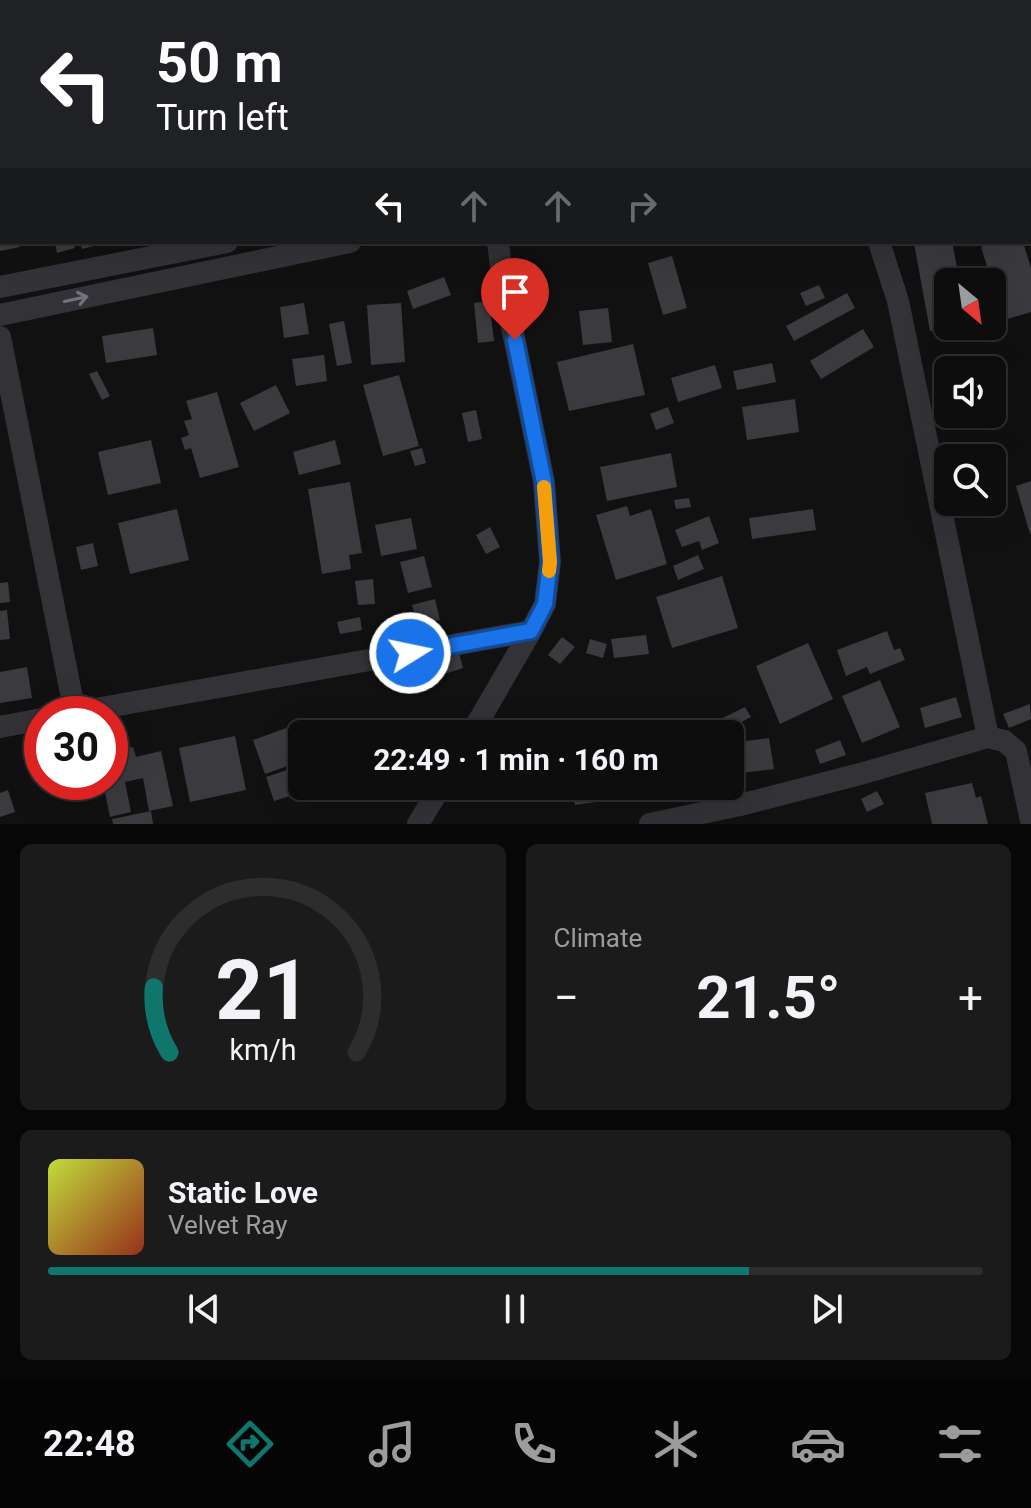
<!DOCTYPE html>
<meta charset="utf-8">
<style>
body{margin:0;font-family:Roboto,sans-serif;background:#1b1b1c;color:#f1f3f6;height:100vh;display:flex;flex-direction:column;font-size:30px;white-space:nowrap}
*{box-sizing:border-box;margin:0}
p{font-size:26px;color:#9a9c9e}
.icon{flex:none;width:44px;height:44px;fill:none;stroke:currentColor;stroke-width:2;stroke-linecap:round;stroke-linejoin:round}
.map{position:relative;height:824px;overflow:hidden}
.panel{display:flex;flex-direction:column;gap:20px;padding:20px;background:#070708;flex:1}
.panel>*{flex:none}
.banner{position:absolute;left:0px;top:0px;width:1032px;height:244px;box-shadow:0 8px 32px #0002,0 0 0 2px #2d2d2e;background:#202124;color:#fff;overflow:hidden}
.needle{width:52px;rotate:151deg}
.tools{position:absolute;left:934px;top:268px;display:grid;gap:16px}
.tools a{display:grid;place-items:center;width:72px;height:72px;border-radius:12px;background:#0d0d0e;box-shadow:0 8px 32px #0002,0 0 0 2px #2d2d2e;font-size:40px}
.speed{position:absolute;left:24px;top:696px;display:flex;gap:16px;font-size:40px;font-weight:700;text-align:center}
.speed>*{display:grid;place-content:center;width:104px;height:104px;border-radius:50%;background:#0d0d0e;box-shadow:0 8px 32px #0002,0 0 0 2px #2d2d2e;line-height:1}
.speed .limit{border:12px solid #d22;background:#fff;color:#111}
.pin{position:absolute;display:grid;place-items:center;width:68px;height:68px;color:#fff;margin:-82px -34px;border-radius:50% 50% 50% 0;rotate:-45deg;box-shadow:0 0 8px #0007}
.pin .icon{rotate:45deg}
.me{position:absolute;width:88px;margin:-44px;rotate:80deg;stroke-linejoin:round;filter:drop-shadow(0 0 6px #0008)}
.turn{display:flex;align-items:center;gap:28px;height:168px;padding:0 24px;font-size:36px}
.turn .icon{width:104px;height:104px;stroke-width:2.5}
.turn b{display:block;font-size:56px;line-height:68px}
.lanes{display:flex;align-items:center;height:76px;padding:0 24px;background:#0003;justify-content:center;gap:40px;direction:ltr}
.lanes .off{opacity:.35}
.big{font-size:60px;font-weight:700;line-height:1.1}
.panel .widget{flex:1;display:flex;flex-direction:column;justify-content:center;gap:12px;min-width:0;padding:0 28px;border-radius:12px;background:#1b1b1c}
.panel .dial{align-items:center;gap:0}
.dial svg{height:208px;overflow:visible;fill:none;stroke:#2d2d2e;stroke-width:7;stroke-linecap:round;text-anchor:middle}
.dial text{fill:#f1f3f6;stroke:none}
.song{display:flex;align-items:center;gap:24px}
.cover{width:96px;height:96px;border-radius:12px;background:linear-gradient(135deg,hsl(70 70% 55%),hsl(10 70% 35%))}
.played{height:8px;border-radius:4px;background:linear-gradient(90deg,#0f766e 75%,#2d2d2e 75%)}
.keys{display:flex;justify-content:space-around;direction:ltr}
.heat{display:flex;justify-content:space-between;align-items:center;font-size:44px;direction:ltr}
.panel .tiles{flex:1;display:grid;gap:20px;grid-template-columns:1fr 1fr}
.widget:last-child{grid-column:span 2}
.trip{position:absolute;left:288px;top:720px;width:456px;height:80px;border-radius:12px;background:#0d0d0e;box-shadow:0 8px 32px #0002,0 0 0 2px #2d2d2e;font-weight:700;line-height:80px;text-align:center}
.tab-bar{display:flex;height:128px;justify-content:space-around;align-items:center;background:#050506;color:#9a9c9e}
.tab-bar .icon{width:56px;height:56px}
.tab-bar .selected{color:#0f766e}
.tab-bar b{font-size:36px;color:#f1f3f6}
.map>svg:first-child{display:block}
.building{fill:#3b3b3f}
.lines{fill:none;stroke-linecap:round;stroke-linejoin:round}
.minor{stroke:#323237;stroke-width:22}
.oneway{stroke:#70727b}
.route-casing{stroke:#114b97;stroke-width:20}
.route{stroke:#1a73e8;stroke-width:14}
.slow{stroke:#f59e0b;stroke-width:14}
</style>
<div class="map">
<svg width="1031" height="824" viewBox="0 0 1031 824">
<rect width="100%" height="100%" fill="#111112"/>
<path class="building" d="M0,242H19L20,247L0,251Z
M55,242H73L75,248L57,253Z
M80,242H106V243L82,249Z
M918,242H952L960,282H948V328L930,331L914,243Z
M995,242H1023L1031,268V312L1004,320L981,247Z
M672,256L687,308L663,315L648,263Z
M444,277L451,295L413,309L407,291Z
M819,285L825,298L806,306L800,293Z
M847,293L855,308L794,341L786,326Z
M489,301L494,341L478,343L474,303Z
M304,303L309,334L284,338L280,307Z
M401,303L405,362L371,365L367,305Z
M608,308L612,342L583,345L579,311Z
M344,321L352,363L337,366L329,324Z
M153,328L157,355L106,363L102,336Z
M863,329L874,347L821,379L810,361Z
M633,344L645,395L569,411L557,362Z
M324,355L327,381L296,386L292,359Z
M772,363L776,382L737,390L733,371Z
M715,365L722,388L678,402L671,378Z
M97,371L110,396L102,400L89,374Z
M399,375L419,446L383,456L363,385Z
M276,385L290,413L254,431L240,403Z
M217,392L239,467L200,478L191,448L185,450L181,438L189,435L184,421L192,419L186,401Z
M795,399L799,432L747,440L742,407Z
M668,407L674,423L656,430L650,414Z
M476,410L482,439L468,442L462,413Z
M151,440L161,483L108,495L98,452Z
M335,440L341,464L299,475L293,452Z
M422,448L426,463L415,466L410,451Z
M671,453L677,487L607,501L600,467Z
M1031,481V534H1030L1016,486Z
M350,482L362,553L349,555L351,569L322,574L308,489Z
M689,498L691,507L676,509L674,500Z
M627,506L630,516L651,509L667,564L616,580L596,515Z
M177,509L189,560L130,574L118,523Z
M813,509L816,530L752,539L749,518Z
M709,516L719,543L702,550L699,541L682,547L675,530Z
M411,518L417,549L381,556L375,525Z
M490,527L500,547L486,554L476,535Z
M93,543L98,566L81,570L76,547Z
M698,555L704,569L678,580L673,566Z
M424,556L432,587L408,593L400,562Z
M722,576L738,628L672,648L656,597Z
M373,579L375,604L358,605L355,581Z
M8,582L10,602L0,603V583Z
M435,599L440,620L418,626L412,605Z
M7,610L10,639L0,640V611Z
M360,617L362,630L340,634L337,622Z
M887,631L894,650L900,648L905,660L870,674L867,667L846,676L837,650Z
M646,635L649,654L614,658L611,639Z
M562,637L575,647L560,664L548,655Z
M590,639L607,644L603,658L586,653Z
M808,643L833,699L780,724L756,666Z
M459,653L463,668L432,678L428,663Z
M27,667L32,698L0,703V672Z
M880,680L900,727L862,743L842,696Z
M956,697L962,717L925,728L920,708Z
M1030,704L1031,719L1009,728L1003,714Z
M745,707L751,717L718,734H691Z
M447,721L459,728L455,734H439Z
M300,723L304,734H302V761L265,774L253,740Z
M235,736L246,790L190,802L179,748Z
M769,738L774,769L741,773L737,742Z
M840,740L846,755L820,764L815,750Z
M133,747L136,757L161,751L173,806L149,811L143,778L125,782L131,812L110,817L103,782H110V752Z
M302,765V786L318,787L274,801L266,777Z
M972,783L976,798L981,796L988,824H932L925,793Z
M572,786H614L616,799L575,805Z
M8,790L15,812L0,817V793Z
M877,791L884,804L867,812L861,799Z
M151,811L153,824H113L112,819Z"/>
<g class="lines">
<path class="minor" d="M1030,82L1031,81
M1030,108H1031
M1030,168L1031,173
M879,242L898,301L988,737
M0,287L227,242
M0,315L350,242
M0,337L75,713
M68,714L531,631
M0,727L42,719
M471,734L531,631L545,604L550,562L544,482L503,284L498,242
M418,824L441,786
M650,824L740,805L860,774L988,737L1004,741L1016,751L1031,821"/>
</g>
<defs><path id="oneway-shaft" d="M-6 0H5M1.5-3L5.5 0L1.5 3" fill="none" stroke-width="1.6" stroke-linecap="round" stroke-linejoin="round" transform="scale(2)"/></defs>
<use class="oneway" href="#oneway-shaft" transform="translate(76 299) rotate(-12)"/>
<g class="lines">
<defs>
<path id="route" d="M410,653L531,631L545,604L550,562L544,482L515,340"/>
</defs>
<use href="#route" class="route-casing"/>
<use href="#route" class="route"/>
<path class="slow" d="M544,487L550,562L549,571"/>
</g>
</svg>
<div class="tools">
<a><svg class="needle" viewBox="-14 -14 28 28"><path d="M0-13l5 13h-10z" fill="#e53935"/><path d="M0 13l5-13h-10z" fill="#9a9c9e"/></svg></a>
<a><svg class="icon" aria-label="sound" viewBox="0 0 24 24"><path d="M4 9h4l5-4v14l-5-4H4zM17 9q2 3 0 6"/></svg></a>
<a><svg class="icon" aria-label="search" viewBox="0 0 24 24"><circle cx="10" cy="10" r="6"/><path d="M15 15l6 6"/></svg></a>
</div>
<div class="speed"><div class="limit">30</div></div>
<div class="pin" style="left:515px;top:340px;background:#d93025"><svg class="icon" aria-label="arrive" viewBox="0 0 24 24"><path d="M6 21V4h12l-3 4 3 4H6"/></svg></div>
<svg class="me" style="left:410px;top:653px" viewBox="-20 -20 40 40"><circle r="17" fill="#1a73e8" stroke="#fff" stroke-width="3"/><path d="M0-11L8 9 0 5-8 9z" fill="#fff"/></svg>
<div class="trip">22:49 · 1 min · 160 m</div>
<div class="banner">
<div class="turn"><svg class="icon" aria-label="left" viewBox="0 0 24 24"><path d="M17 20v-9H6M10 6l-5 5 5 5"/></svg><div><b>50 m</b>Turn left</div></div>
<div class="lanes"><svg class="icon" aria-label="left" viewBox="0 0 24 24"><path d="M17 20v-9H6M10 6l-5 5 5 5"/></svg><svg class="icon off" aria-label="ahead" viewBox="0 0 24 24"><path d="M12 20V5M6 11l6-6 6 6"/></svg><svg class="icon off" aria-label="ahead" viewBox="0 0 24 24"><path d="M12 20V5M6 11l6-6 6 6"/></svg><svg class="icon off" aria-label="right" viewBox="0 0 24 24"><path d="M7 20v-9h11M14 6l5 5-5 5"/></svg></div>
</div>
</div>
<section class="panel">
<div class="tiles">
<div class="widget dial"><svg viewBox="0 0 100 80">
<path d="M14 69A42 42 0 1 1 86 69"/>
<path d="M14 69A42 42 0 0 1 8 44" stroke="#0f766e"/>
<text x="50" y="56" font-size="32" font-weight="700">21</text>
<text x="50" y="72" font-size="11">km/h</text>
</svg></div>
<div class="widget"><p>Climate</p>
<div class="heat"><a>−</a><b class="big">21.5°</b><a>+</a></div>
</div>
<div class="widget">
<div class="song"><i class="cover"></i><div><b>Static Love</b><p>Velvet Ray</p></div></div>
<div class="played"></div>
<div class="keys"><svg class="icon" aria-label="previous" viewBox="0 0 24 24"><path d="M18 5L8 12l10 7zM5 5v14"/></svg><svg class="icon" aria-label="pause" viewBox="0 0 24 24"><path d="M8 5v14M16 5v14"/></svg><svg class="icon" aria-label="next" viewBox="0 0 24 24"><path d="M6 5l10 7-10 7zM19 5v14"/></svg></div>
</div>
</div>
</section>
<nav class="tab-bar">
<b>22:48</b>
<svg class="icon selected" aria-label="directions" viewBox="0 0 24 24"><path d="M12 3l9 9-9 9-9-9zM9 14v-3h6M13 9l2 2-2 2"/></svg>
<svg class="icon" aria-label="music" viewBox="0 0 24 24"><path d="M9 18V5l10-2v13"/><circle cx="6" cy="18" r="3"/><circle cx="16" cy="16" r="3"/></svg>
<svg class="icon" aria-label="phone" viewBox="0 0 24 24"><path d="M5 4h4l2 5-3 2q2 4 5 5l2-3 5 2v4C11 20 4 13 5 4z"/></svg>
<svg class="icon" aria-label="climate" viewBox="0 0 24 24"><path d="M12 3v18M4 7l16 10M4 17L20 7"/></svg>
<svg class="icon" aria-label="car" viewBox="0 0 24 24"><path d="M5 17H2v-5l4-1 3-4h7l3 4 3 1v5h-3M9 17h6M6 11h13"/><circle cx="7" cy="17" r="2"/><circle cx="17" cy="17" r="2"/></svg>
<svg class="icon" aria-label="filters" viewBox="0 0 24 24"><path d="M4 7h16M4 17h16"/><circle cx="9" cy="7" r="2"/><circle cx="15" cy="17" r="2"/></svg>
</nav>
